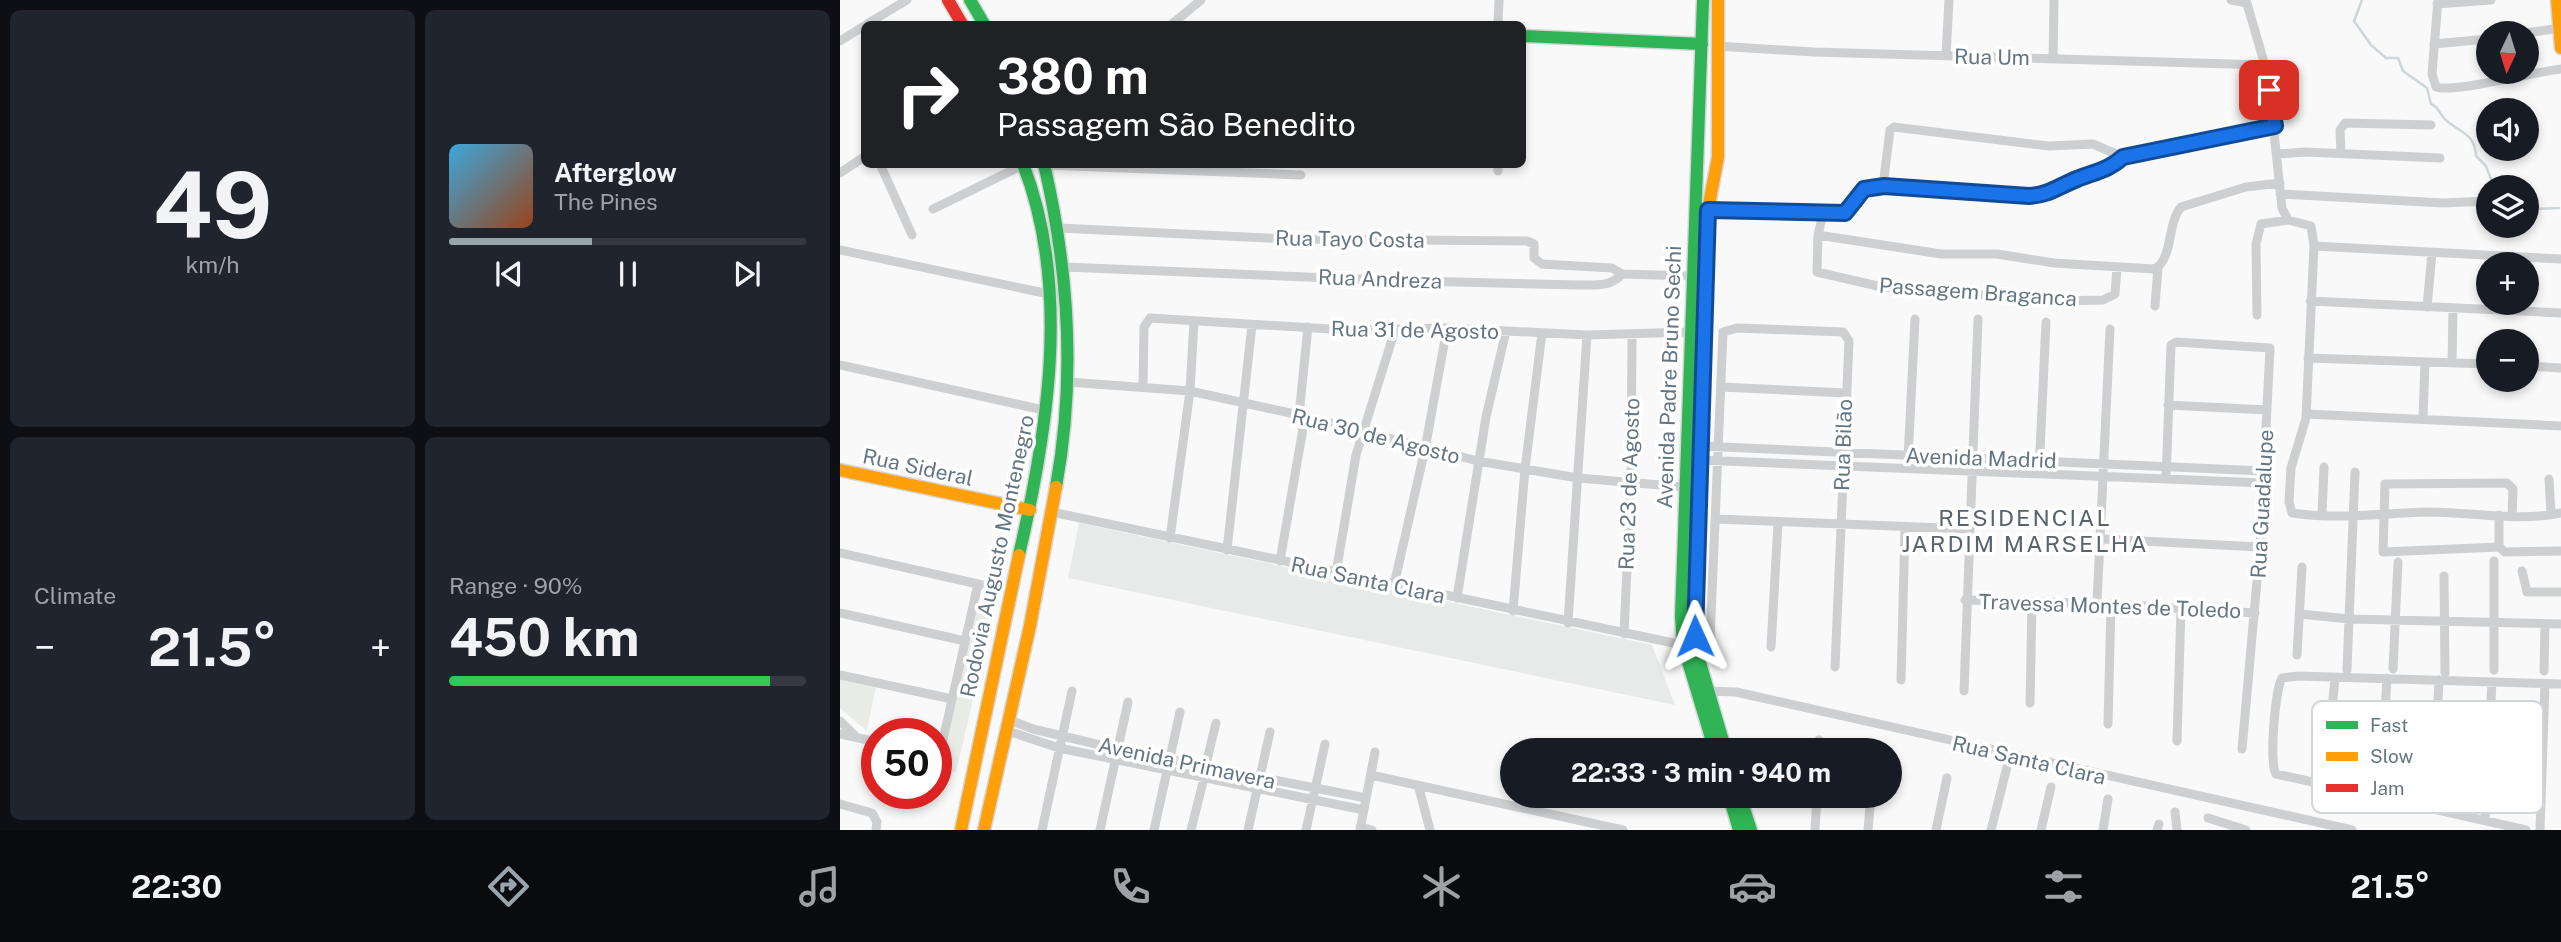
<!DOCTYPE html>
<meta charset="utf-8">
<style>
body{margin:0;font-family:"Public Sans",sans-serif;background:#20242c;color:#f1f3f6;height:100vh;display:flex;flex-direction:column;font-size:26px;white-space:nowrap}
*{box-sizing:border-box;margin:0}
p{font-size:23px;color:#9ea1a6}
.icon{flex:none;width:38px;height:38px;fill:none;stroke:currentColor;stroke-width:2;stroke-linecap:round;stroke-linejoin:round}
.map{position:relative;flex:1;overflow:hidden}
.sheet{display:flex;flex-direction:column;gap:10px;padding:10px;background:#0d0f14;width:840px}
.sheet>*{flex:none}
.banner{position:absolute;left:21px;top:21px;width:665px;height:147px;border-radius:10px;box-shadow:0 4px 10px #0003;background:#202124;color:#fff;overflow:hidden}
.needle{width:46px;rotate:184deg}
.fabs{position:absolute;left:1636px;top:21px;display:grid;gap:14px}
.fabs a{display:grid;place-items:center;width:63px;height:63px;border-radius:50%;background:#171b24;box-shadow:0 4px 10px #0003;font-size:35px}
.speed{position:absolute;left:21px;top:718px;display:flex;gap:14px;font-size:35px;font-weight:700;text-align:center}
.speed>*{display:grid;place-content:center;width:91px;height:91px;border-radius:50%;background:#171b24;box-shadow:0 4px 10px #0003;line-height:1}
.speed .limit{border:10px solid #d22;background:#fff;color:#111}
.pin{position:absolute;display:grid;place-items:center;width:60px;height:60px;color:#fff;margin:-30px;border-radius:14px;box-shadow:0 4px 10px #0006}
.me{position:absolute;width:77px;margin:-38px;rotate:359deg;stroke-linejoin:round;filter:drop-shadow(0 0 5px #0008)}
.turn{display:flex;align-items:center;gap:24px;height:147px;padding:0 21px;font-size:32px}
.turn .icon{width:91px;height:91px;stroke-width:2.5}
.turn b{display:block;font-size:49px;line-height:60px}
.big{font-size:52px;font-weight:700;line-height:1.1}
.sheet .tile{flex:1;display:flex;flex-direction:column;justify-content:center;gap:10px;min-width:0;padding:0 24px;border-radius:10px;background:#20242c}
.sheet .dial{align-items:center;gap:0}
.dial b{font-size:91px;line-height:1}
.song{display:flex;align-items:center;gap:21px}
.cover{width:84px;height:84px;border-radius:10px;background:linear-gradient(135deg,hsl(200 70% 55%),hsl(20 70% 35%))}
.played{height:7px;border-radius:4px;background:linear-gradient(90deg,#99a4ac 40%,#363941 40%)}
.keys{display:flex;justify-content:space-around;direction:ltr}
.heat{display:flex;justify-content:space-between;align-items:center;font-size:38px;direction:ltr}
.charge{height:10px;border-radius:5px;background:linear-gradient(90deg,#34c759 90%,#363941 0)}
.sheet .tiles{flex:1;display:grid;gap:10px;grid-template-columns:repeat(2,1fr)}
.trip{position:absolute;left:660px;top:738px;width:402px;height:70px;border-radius:35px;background:#171b24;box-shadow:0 4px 10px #0003;font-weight:700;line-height:70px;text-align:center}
.menu{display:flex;height:112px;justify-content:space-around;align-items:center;background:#090b0e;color:#9ea1a6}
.menu .icon{width:49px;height:49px}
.menu .selected{color:#99a4ac}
.menu b{font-size:32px;color:#f1f3f6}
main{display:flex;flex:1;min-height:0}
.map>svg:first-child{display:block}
.built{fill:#e8e9e9}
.green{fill:#e8ebe6}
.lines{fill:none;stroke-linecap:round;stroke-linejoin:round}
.stream{stroke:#ced6d9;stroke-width:2.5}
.street-tunnel{stroke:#d4d8dc;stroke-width:9;stroke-dasharray:9 4.5;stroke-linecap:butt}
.fast-casing{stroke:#d5d6d7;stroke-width:15}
.slow-casing{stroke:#d5d6d7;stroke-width:15}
.jam-casing{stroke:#d5d6d7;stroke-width:15}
.street{stroke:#cecfd0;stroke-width:9}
.fast{stroke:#30b455;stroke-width:12}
.slow{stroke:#ff9f0a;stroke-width:12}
.jam{stroke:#e5322d;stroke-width:12}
.route-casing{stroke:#114b97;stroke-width:18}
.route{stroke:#1a73e8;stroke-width:12}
.labels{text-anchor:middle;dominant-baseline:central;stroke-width:7;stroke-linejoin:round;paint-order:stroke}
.street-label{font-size:21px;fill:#657683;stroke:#fff}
.neighbourhood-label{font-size:23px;letter-spacing:2px;fill:#57646e;stroke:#fff}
.key{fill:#fff;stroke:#d1d6da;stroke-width:2}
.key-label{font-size:19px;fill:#657683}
</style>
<main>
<section class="sheet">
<div class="tiles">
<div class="tile dial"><b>49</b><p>km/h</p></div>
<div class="tile">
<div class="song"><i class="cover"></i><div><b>Afterglow</b><p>The Pines</p></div></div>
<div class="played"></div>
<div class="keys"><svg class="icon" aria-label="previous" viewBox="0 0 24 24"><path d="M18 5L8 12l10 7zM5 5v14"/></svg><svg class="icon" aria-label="pause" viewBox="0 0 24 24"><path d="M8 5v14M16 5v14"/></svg><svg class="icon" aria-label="next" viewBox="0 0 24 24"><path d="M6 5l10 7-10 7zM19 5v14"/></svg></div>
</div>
<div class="tile"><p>Climate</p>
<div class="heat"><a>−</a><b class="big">21.5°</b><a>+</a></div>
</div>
<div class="tile"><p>Range · 90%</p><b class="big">450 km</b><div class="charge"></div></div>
</div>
</section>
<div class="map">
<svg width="1721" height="830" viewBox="0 0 1721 830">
<rect width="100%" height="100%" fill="#f9f9f9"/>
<path class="built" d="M239,523L812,645L835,705L228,578Z"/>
<path class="green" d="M138,606L150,613L145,649L116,772L96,770V762L102,763L107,744Z
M0,679L36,686L27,731L0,708Z"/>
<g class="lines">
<path class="stream" d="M1522,0L1514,21L1531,45L1546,58H1558L1563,71L1587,88L1591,104C1600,108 1600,116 1607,121C1621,133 1635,134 1636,156L1646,166L1653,184L1659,187
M1687,192L1692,209L1719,208"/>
<path class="street-tunnel" d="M138,584L171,591"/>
<defs>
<path id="fast" d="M130,0L144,24
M863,0L841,616L843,645L875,751
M682,36L862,44
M204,164C229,271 236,378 216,487
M864,305L855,609L858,656L886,751
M179,555C208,430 231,287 183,164
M889,796L899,830
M900,796L911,830"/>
<path id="slow" d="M1717,0L1721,48
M864,305L868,210L878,157V0
M0,470L190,510
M121,830L179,555
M144,830L190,626L216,487"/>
<path id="jam" d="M108,0L122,24"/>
</defs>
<use href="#fast" class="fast-casing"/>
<use href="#slow" class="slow-casing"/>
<use href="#jam" class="jam-casing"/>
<path class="street" d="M1391,0L1407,3
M1406,0L1428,76L1442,208L1448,220
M1598,0L1592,74L1596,87C1614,93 1694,72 1721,69
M1597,4L1651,0
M27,24L67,0
M332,24L361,0
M658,24L659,0
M1686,33L1720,28
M0,41L24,26
M1594,44L1648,39
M877,46L974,52L1426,65
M1106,56L1109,0
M1213,58L1214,0
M1501,153L1500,130L1505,123L1591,125
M1438,154L1465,152L1600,158
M40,164L72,235
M658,164V171
M205,165L461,175
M0,173L24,157
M1043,186L1050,130L1054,127L1209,146L1253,144L1283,157L1435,126
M1440,194L1603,203L1648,201
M93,209L183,165
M868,210L1005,213L1024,189L1043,186L1199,196C1214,193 1223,185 1236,179C1254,172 1268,170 1283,157
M983,214L978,235L977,272L1042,287L1219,301L1263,300L1275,294L1277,268
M219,228L449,239L687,241L694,244V258L702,264L772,268L782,274
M978,235L1101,254H1157L1214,263L1314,269C1333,261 1327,223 1341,207L1406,187L1440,183
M1474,246L1721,259
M0,250L209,294
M224,267L538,280L739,285C755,285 771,287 782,274L852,276
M1470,301L1721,313
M1315,306L1318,268
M1587,307L1592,253
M1417,315L1416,244L1421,224L1448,220L1471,226L1474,246L1466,418L1451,468L1449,502L1452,513C1496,520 1543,513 1587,512C1631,512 1677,522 1721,513
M1468,358L1648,364
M1612,363L1613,309
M0,365L208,411
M1687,366L1721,368
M228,382L350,391L459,415L638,461L738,478L844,487
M303,386L304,327L310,318L506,330L607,328L747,335L851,332
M881,387L1005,393
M1328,405L1427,410
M1466,414L1721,426
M459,415L468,327
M1583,419L1585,362
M859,446L1424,471
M1068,459L1075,319
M858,460L1423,483
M1199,473L1206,322
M1326,479L1331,345L1336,342L1430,348L1420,547L1402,749
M1709,479L1711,514
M212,512L843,645
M1482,514L1484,467
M1659,515V547
M1672,516L1673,489L1667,483L1545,484L1543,552L1659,547L1665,552L1721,551
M876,519L1129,529
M330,538L350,391L354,321
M1262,539L1420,547
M387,550L412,325
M0,553L138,584L101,749L96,754
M440,561L465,417
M1654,561V670
M1682,571L1687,592H1721
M496,573L516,455L555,330
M1604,576L1605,673
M554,585L585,449L607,328
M617,598L646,417L666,331
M1125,600L1271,604L1415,613
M1257,603L1270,329
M673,611L685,469L702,333
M0,613L125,641
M1460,614L1509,619L1721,624
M728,623L747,335
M784,634L791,482L792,334
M870,641L883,332L897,328L1003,332L1009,341L995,667
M931,647L938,523
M1457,655L1462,567
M1553,669L1558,562
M1507,670L1515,472
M1704,671L1705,624
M0,675L112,699
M1547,678L1540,797L1686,830
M1061,680L1065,528
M867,691L896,692L1512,830
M1124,691L1138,319
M1190,703L1192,602
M170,720L193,729L277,749L526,798
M0,721L15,736
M1268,724L1271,604
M168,731L219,748L524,810
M0,734L37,742
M1337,741L1341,608
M979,751V740
M1033,751L1034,749
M365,768L376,723
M531,775L783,830
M1485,784L1495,678
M579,788L590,830
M1540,797L1436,774C1429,762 1435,690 1442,678L1458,676L1721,684
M0,804L32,813L37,822L36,830
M1593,809L1599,680
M1335,812L1337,830
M1368,818L1406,830
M1645,820L1652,682
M520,827L532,830
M202,830L232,691
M260,830L288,702
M314,830L340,712
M351,830L364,778
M408,830L430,732
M466,830L485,744
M520,830L535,752
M975,830L977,796
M1028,830L1031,796
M1096,830L1107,778
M1151,830L1170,755
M1201,830L1211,787
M1263,830L1268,799
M1317,830L1319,824
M1700,830L1705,684"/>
<use href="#fast" class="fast"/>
<use href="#slow" class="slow"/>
<use href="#jam" class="jam"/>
</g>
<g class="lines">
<defs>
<path id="route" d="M855,636L868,210L1005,213L1024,189L1044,186L1189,196C1209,195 1219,186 1237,179C1254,172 1269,170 1283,157L1435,126L1429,90"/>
</defs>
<use href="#route" class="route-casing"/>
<use href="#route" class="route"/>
</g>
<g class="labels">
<g class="street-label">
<text transform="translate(1152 57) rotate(1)">Rua Um</text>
<text transform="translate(510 239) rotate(1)">Rua Tayo Costa</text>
<text transform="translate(540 279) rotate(2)">Rua Andreza</text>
<text transform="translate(1138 292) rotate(4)">Passagem Braganca</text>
<text transform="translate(575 330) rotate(1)">Rua 31 de Agosto</text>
<text transform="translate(829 377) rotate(-88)">Avenida Padre Bruno Sechi</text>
<text transform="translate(536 436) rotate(14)">Rua 30 de Agosto</text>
<text transform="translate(1003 445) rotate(-88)">Rua Bilão</text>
<text transform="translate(1141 458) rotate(2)">Avenida Madrid</text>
<text transform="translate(78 467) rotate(12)">Rua Sideral</text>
<text transform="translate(789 484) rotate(-88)">Rua 23 de Agosto</text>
<text transform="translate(1422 504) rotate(-87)">Rua Guadalupe</text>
<text transform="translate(157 556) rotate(-78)">Rodovia Augusto Montenegro</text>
<text transform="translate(528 580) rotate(12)">Rua Santa Clara</text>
<text transform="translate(1270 606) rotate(2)">Travessa Montes de Toledo</text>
<text transform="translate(1189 760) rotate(13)">Rua Santa Clara</text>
<text transform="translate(347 763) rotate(12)">Avenida Primavera</text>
</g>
<g class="neighbourhood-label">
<text x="1185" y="517">RESIDENCIAL<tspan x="1185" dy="26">JARDIM MARSELHA</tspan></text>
</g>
</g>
<rect x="1472" y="701" width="231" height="112" rx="10" class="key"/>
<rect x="1486" y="721" width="32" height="8" fill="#30b455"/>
<rect x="1486" y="752" width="32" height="9" fill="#ff9f0a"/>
<rect x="1486" y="784" width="32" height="8" fill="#e5322d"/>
<g class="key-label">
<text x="1530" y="732">Fast</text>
<text x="1530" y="763">Slow</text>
<text x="1530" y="795">Jam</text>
</g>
</svg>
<div class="fabs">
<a><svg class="needle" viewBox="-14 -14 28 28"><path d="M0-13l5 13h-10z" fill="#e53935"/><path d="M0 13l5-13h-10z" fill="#9ea1a6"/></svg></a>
<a><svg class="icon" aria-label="sound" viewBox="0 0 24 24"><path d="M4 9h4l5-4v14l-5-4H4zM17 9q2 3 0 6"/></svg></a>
<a><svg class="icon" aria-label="layers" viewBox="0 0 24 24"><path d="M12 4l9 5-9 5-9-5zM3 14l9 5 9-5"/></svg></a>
<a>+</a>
<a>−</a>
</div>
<div class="speed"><div class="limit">50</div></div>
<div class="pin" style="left:1429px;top:90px;background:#d93025"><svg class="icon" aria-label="arrive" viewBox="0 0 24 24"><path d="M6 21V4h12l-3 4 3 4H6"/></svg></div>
<svg class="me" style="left:855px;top:636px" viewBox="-20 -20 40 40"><path d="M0-17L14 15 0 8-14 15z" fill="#1a73e8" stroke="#fff" stroke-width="4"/></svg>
<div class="trip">22:33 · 3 min · 940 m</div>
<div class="banner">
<div class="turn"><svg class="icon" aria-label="right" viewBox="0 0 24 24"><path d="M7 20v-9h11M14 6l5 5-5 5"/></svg><div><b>380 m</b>Passagem São Benedito</div></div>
</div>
</div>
</main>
<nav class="menu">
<b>22:30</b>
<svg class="icon selected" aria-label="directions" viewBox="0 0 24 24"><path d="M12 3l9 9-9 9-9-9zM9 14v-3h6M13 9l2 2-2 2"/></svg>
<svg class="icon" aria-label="music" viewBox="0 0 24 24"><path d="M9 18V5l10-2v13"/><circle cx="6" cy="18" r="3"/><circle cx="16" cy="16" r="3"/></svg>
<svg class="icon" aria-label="phone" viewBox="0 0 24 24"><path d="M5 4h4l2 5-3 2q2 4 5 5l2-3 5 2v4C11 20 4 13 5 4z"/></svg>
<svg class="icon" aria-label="climate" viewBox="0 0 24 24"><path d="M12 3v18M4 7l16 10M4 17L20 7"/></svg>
<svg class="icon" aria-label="car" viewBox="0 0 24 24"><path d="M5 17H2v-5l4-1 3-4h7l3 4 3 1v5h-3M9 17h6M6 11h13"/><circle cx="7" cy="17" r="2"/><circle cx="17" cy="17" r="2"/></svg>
<svg class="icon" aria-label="filters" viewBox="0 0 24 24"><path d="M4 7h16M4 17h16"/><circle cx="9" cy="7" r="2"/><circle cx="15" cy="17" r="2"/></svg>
<b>21.5°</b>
</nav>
